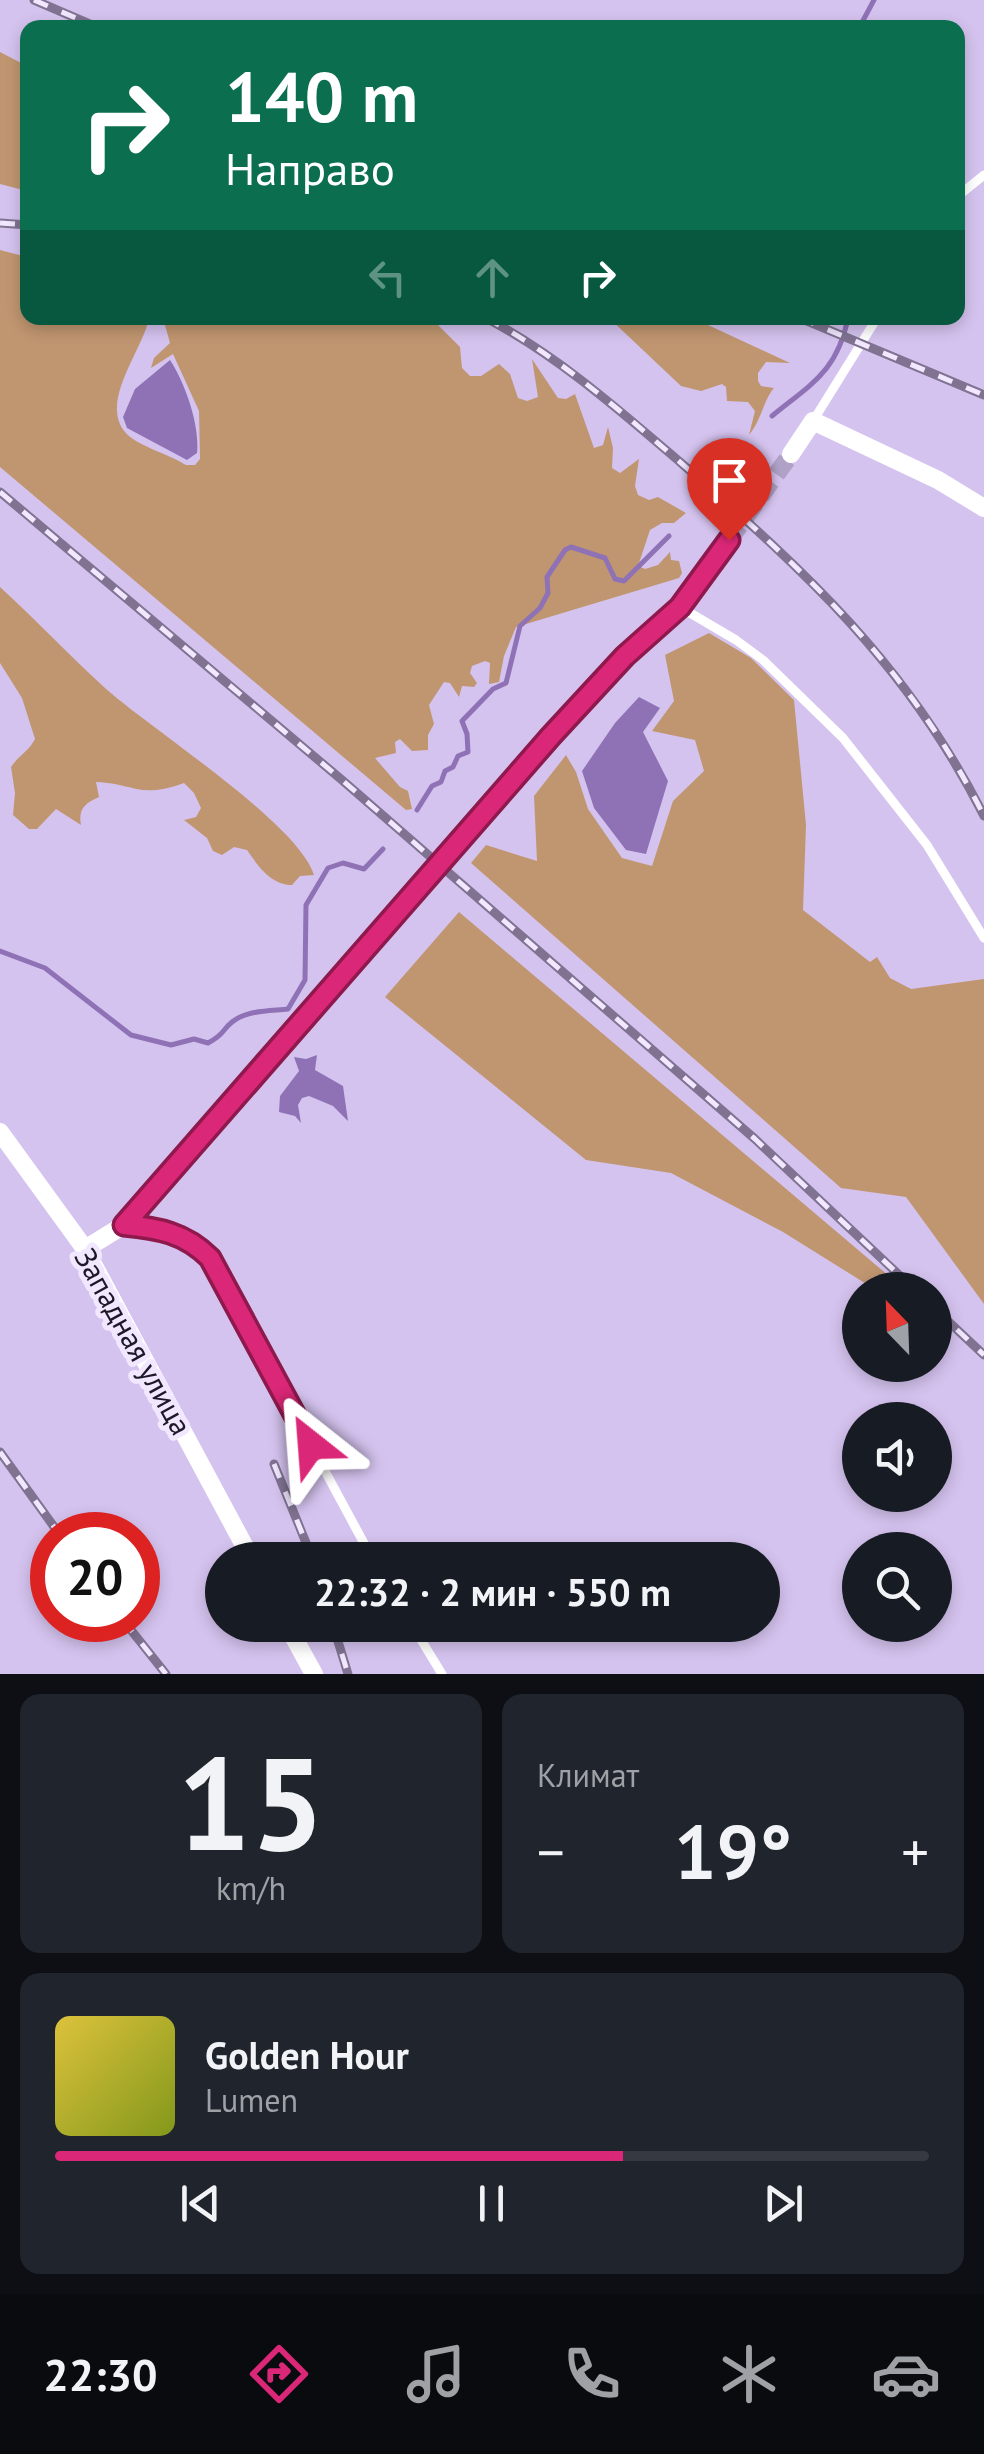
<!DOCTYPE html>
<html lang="ru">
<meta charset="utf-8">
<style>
body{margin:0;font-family:"PT Sans",sans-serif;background:#20242c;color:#f1f3f6;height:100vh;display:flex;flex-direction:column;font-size:38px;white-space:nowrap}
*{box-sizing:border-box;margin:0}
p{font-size:32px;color:#9ea1a6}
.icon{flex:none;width:55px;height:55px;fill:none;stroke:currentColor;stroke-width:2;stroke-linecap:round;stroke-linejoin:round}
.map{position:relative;height:1674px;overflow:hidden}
.sheet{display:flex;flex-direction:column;gap:20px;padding:20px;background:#0d0f14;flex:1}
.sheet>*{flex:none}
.top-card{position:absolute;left:20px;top:20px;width:945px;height:305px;border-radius:20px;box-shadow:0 5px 15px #0003;background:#0b6e4f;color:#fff;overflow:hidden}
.needle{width:65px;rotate:337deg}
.controls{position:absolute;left:842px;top:1272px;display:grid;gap:20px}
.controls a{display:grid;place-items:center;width:110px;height:110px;border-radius:50%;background:#171b24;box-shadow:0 5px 15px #0003;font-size:50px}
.speed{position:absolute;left:30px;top:1512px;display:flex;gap:20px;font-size:50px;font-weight:700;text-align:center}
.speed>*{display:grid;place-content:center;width:130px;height:130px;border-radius:50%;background:#171b24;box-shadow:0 5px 15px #0003;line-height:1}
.speed .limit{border:15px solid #d22;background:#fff;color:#111}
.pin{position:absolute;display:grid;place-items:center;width:85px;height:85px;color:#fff;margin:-102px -42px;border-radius:50% 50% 50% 0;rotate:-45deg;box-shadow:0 0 10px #0007}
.pin .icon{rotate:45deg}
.me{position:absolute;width:110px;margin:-55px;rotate:332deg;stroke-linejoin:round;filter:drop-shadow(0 0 8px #0008)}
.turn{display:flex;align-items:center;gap:35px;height:210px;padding:0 40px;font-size:45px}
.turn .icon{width:130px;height:130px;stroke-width:2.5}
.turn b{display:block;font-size:70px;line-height:85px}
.lanes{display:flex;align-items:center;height:95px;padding:0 40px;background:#0003;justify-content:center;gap:50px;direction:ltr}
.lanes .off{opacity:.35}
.big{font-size:75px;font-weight:700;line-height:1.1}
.sheet .card{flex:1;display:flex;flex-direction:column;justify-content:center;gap:15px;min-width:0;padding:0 35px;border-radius:20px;background:#20242c}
.sheet .dial{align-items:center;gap:0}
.dial b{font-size:130px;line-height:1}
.song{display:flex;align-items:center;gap:30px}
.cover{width:120px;height:120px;border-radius:15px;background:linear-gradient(135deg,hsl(50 70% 55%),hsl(70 70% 35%))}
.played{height:10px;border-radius:5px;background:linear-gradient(90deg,#db2777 65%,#363941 65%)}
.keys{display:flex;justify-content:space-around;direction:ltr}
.heat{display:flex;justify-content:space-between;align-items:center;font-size:55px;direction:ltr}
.sheet .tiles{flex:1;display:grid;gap:20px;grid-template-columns:1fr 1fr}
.card:last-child{grid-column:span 2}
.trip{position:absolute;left:205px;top:1542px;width:575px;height:100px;border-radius:50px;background:#171b24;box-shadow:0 5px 15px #0003;font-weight:700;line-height:100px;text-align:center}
.dock{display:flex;height:160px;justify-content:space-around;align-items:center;background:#090b0e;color:#9ea1a6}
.dock .icon{width:70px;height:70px}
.dock .on{color:#db2777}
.dock b{font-size:45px;color:#f1f3f6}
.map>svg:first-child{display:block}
.green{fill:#c09670}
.water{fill:#8f72b5}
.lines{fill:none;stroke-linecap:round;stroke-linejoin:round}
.stream{stroke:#8f72b5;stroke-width:5}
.minor-tunnel{stroke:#b0a1c7;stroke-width:18;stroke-dasharray:18 9;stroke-linecap:butt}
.service{stroke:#fff;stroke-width:9}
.minor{stroke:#fff;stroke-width:18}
.rail-casing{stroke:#807392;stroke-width:9}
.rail{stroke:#f1e8ff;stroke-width:5;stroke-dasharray:15;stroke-linecap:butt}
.route-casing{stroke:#8e194d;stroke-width:25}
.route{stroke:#db2777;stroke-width:18}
.labels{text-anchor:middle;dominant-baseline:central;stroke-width:10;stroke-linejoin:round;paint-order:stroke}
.street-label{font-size:30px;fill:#1e1727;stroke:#f1e8ff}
</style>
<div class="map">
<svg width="984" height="1674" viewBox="0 0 984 1674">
<rect width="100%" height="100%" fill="#d5c3ef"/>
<path class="green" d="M0,52L27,66V191L0,184Z
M0,250L27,257L28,318H149C143,351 95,406 129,436C142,447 170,455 186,465H195L200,459L199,411L173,354L151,368L154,358L170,343L163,318H431L460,347L462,368L470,376H481L499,364L510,374L518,398L527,401L538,397L532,359L558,398L566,399L575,394L594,448L603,445L608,427L613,448L612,468L620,473L639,459L635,486L638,495L649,500L658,497L686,513L674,523H662L650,530L638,566L645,569L658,565L670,552L671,560L679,561L682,573L679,578L516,627L504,656L499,682L489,684L490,663L485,661L472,666L470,673L477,683L474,687L462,686L459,697L450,683L444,682L429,705L434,724L428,735V750L412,751L400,739L395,742L396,753L375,758L400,787L408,791L412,809L406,810L0,467Z
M609,318H693L790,363L766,362L758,373V381L761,386L774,388C763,401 762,419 749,435L755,411L748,402L727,401L726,387L722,384L701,391L681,386Z
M0,587C36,620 69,655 105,688C152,730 298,823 314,875L300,876L292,885C271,885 258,866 247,850L234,847L222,855L213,851L207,838L184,820L196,817L201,808L194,793L184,783C139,799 137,784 96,782L99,797C85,803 78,809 81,825L56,809L37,829H29L13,815L15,793L11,767C19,755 29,751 35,739L22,698L0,663Z
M709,633L751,658L794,700L806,825L803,910L870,962L877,957L890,978L911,989L984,979V1304L906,1197L841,1188L471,863L486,845L537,861L534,796L566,755L576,772L588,809L622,858L652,866L673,801L704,771L695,740L652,731L674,701L665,655Z
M459,912L896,1282L885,1290H876L783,1232L671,1173L586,1160L385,997Z"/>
<path class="water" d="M170,360C185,383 200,425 197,453L187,460L127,428L123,417L135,389Z
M639,697L660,708L643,732L668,781L646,854L626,850L594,808L582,771L615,723Z
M317,1055L315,1070L343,1086L348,1121L333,1106L309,1096L302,1098L298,1105L301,1123L295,1116L279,1112L280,1096L299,1071L294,1057L306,1059Z"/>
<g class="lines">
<path class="stream" d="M859,28L874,0
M772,416C811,384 837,372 848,318
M417,810L432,786L441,782L445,771L453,767L458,756L468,752L467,734L462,721L493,689L506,683L520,626L540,608L548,593L547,577L565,550L571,547L605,558L615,579L624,581L669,536
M0,951L45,968L131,1035L171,1045L194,1039L208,1043C225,1034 221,1031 232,1022C247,1010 270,1011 288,1009L305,980L306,905L328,868L343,863L364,869L383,849"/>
<path class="minor-tunnel" d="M729,540L791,454"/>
<path class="service" d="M958,196L984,175
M813,421L877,318
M680,607L736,640L763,660L843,738L927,845L984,938
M126,1225C159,1228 186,1234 210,1258L373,1560
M412,1625L442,1674"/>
<path class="minor" d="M791,454L813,421L938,480L984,508
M0,1132L85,1249L252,1560
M85,1249L124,1225L151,1196L551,736L625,656L680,607L729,540
M287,1625L314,1674"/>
<defs>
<path id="rail" d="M34,0L99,28
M0,223L28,225
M486,318C558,356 618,409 680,462C805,571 908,665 984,816
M800,318L984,395
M0,492L342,780L755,1139L915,1290
M935,1309L984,1355
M0,1452L60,1535
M274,1464L313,1560
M123,1620L166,1674
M333,1625L348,1674"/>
</defs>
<use href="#rail" class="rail-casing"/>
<use href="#rail" class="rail"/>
</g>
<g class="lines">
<defs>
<path id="route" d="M311,1445L210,1258C185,1233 158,1228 124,1225L551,736L625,656L680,607L729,540"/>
</defs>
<use href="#route" class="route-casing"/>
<use href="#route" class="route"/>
</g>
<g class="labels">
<g class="street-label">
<text transform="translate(134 1341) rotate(61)">Западная улица</text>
</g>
</g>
</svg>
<div class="controls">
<a><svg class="needle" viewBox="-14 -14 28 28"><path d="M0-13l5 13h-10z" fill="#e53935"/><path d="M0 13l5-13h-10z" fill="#9ea1a6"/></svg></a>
<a><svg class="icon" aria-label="sound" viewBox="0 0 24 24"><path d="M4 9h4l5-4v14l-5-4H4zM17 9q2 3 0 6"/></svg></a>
<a><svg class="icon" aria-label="search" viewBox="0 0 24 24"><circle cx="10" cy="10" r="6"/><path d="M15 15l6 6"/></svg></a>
</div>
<div class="speed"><div class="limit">20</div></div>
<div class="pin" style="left:729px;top:540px;background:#d93025"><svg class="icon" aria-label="arrive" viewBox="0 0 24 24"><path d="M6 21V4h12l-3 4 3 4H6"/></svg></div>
<svg class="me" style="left:311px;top:1445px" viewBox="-20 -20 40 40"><path d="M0-17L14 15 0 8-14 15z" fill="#db2777" stroke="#fff" stroke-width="4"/></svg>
<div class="trip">22:32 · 2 мин · 550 m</div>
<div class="top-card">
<div class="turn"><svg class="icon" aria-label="right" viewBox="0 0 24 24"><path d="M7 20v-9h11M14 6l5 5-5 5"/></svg><div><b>140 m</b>Направо</div></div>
<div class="lanes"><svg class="icon off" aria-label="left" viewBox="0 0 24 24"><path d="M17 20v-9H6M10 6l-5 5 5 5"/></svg><svg class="icon off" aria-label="ahead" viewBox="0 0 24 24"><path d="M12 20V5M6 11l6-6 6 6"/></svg><svg class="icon" aria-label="right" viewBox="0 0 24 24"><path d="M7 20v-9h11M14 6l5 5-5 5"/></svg></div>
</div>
</div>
<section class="sheet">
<div class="tiles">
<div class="card dial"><b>15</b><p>km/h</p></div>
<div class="card"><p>Климат</p>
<div class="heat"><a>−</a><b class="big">19°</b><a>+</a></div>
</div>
<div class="card">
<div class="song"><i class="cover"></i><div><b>Golden Hour</b><p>Lumen</p></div></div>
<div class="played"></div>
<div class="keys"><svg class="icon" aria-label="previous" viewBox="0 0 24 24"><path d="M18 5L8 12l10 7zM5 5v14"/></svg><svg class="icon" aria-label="pause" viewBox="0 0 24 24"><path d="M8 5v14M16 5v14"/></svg><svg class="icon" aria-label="next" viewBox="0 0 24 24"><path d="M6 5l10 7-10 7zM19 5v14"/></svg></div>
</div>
</div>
</section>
<nav class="dock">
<b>22:30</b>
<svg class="icon on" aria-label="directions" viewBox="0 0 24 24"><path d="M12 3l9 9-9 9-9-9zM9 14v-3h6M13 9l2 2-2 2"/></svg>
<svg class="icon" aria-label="music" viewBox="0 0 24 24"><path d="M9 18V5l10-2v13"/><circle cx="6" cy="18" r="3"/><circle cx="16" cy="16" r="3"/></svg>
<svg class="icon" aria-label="phone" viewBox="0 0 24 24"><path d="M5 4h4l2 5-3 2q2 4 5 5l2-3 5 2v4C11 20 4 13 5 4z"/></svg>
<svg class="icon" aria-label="climate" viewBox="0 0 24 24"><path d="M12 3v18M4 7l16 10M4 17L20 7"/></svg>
<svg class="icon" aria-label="car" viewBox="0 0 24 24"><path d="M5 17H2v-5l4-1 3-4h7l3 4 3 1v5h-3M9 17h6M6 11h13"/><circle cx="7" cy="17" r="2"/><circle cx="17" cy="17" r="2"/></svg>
</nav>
